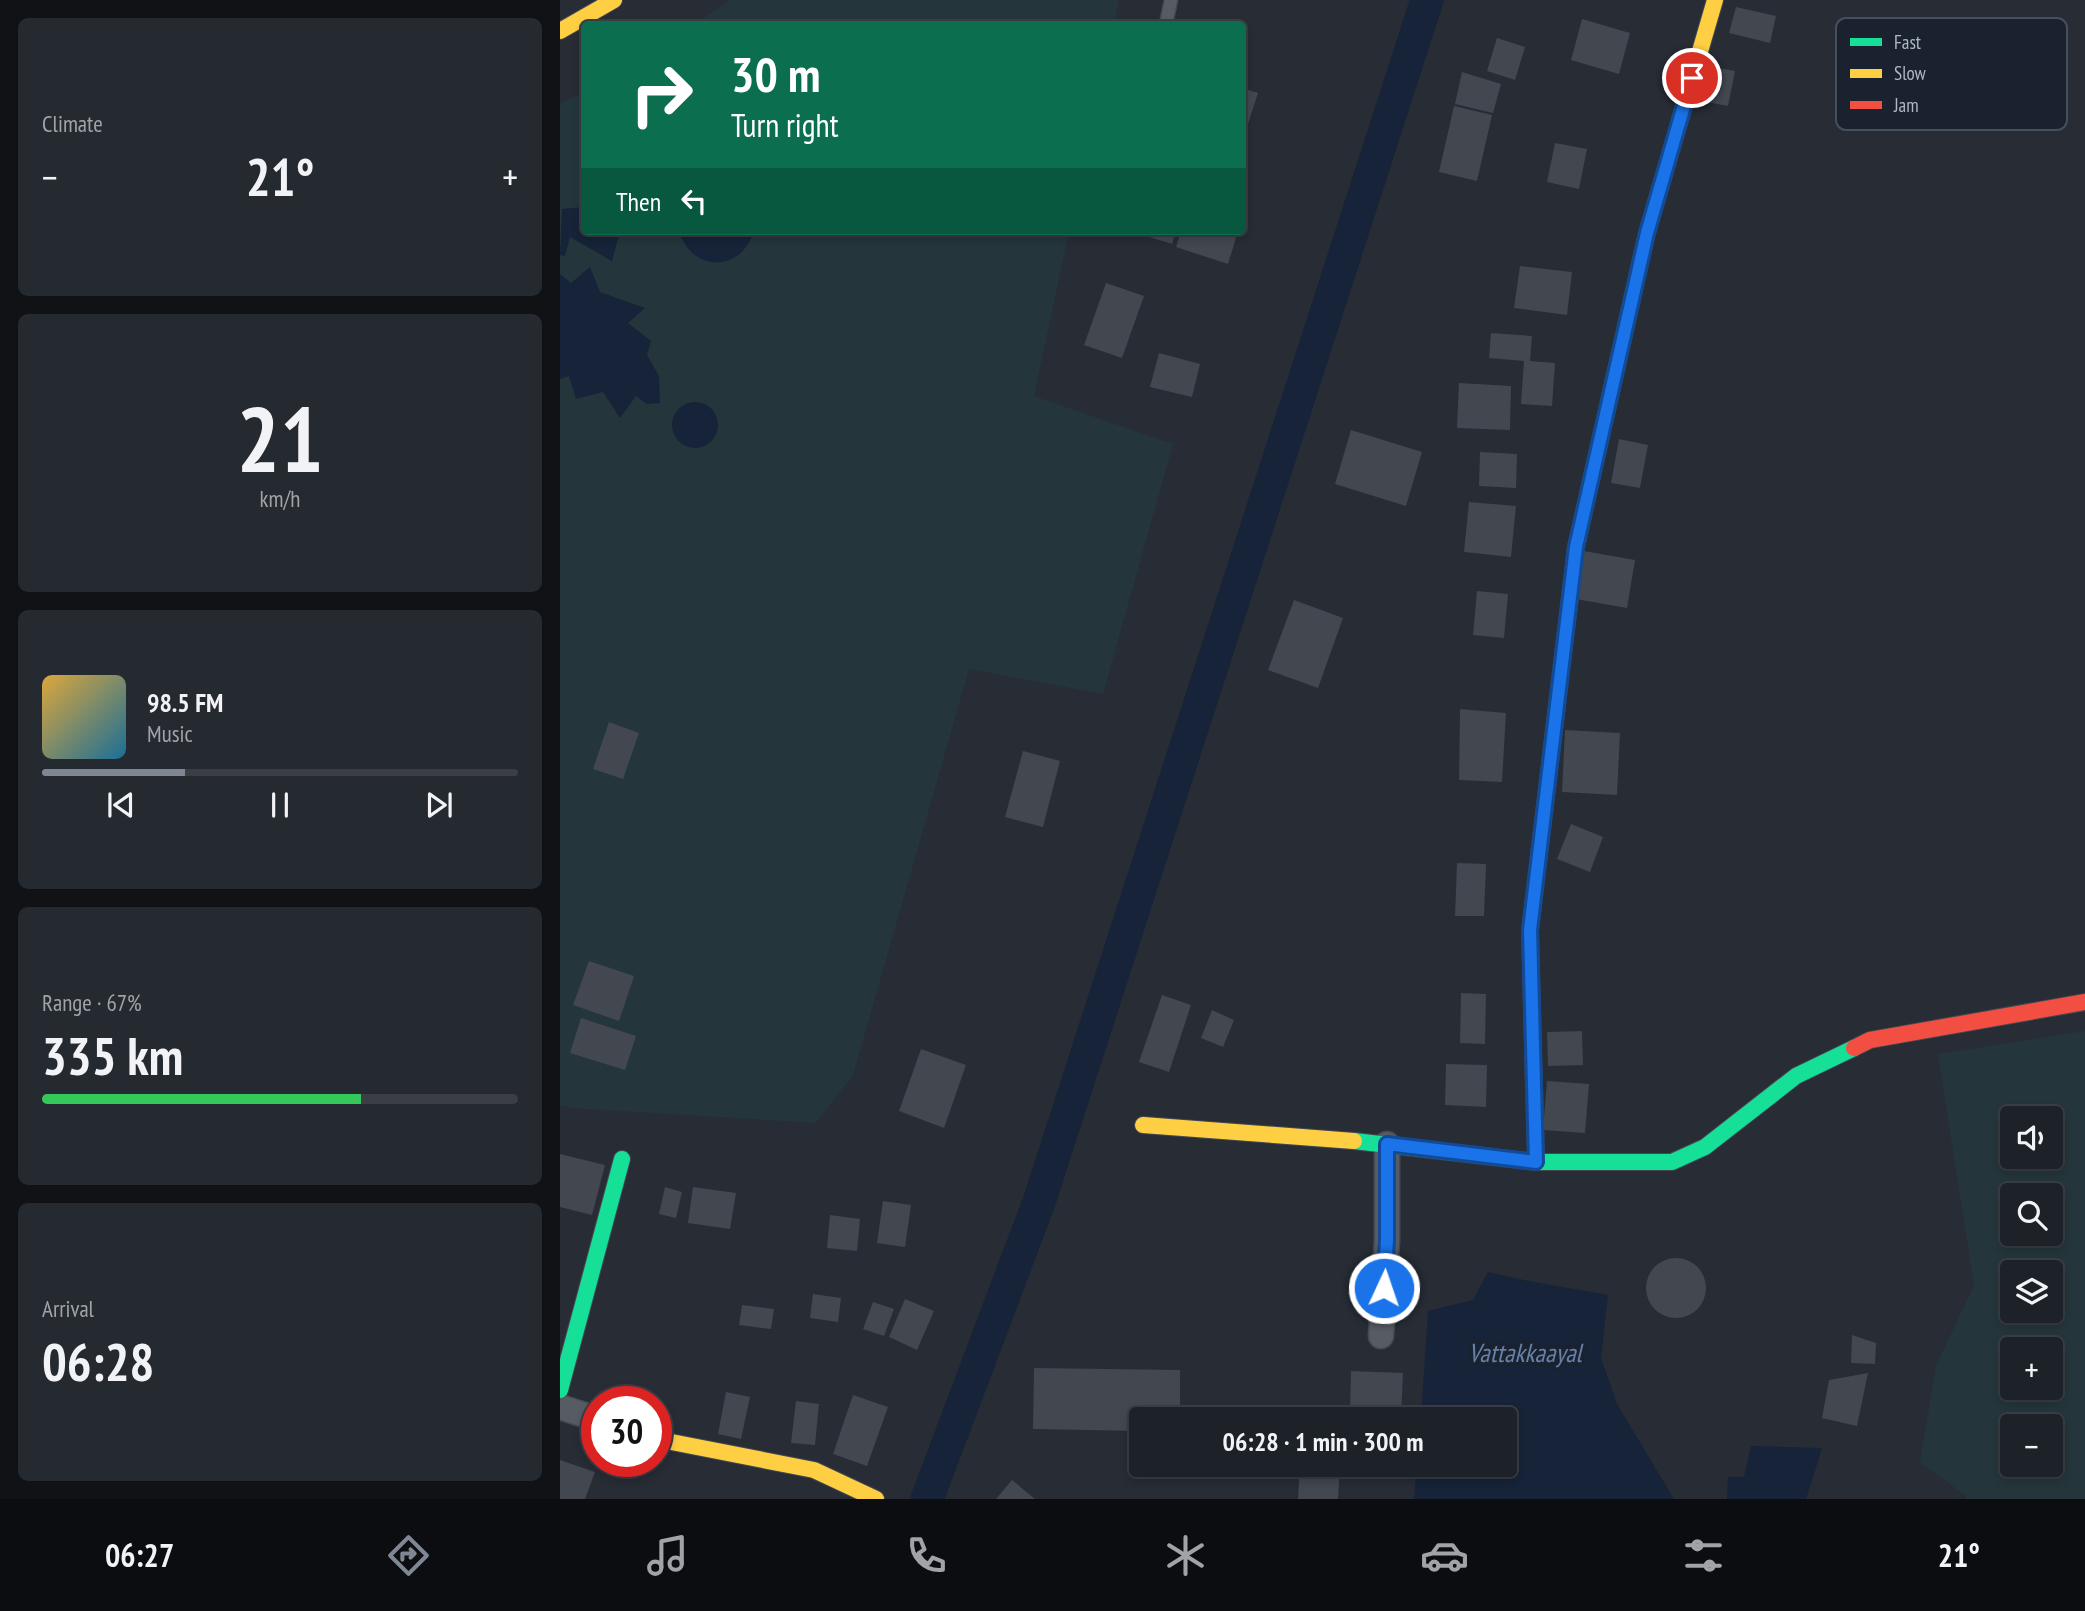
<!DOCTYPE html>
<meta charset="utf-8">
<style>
body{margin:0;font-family:"PT Sans Narrow",sans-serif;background:#252930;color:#f1f3f6;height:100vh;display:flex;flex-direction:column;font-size:26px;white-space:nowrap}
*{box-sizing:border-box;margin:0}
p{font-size:23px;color:#a0a3a8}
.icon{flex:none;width:38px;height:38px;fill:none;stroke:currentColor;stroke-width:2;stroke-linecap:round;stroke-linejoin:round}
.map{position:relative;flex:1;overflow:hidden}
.panel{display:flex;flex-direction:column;gap:18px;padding:18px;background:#101216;width:560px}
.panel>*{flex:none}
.top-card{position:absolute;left:21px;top:21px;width:665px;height:214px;border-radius:7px;box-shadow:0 4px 10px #0003,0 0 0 2px #3b3e45;background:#0b6e4f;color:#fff;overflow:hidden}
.controls{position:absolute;left:1440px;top:1106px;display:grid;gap:14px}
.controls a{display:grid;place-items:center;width:63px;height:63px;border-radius:7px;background:#1d2128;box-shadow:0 4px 10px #0003,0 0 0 2px #3b3e45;font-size:35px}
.speed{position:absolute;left:21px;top:1386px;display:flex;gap:14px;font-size:35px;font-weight:700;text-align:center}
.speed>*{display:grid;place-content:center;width:91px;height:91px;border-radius:50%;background:#1d2128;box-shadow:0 4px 10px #0003,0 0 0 2px #3b3e45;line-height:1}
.speed .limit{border:10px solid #d22;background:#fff;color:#111}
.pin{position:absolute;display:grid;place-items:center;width:60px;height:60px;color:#fff;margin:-30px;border:4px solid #fff;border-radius:50%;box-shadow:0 2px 7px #0007}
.me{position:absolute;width:77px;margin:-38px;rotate:3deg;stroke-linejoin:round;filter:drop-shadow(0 0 5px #0008)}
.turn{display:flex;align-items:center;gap:24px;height:147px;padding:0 35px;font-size:32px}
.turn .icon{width:91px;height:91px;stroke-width:2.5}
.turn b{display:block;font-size:49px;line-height:60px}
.then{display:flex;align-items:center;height:66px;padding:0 35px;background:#0003;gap:14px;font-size:26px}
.big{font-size:52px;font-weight:700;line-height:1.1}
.panel .widget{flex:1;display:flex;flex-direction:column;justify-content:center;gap:10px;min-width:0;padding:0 24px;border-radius:10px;background:#252930}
.panel .dial{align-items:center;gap:0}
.dial b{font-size:91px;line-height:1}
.song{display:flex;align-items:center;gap:21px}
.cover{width:84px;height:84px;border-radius:10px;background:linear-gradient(135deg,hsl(40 70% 55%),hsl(200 70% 35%))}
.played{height:7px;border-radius:4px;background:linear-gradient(90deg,#808794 30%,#3b3e45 30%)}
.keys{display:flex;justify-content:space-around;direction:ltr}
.heat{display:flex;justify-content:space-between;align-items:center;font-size:38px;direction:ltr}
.charge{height:10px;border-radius:5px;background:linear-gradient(90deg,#34c759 67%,#3b3e45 0)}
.trip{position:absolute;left:569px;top:1407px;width:388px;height:70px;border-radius:7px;background:#1d2128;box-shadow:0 4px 10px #0003,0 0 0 2px #3b3e45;font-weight:700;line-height:70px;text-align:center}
.tabs{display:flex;height:112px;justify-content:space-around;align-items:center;background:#0c0d10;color:#a0a3a8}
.tabs .icon{width:49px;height:49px}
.tabs .on{color:#808794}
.tabs b{font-size:32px;color:#f1f3f6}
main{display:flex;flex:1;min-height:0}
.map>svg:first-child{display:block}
.green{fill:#24363b;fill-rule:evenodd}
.water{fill:#162338}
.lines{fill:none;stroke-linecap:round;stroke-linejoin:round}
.canal{stroke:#162338;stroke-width:33}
.building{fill:#424750}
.lane-casing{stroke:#444952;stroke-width:15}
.street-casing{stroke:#444952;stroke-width:27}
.fast-casing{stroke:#444952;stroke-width:18}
.slow-casing{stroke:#444952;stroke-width:18}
.jam-casing{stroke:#444952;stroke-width:18}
.lane{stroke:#575b63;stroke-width:12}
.street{stroke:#575b63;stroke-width:24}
.fast{stroke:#16e098;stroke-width:16}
.slow{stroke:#ffcf43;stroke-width:16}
.jam{stroke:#f24e42;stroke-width:16}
.route-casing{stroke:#114b97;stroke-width:18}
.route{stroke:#1a73e8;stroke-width:12}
.labels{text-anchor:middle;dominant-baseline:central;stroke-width:7;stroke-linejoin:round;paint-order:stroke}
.water-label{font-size:26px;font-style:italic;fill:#6780a8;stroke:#1a2230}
.key{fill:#1a2230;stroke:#474f5d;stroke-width:2}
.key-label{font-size:19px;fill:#b0b8c7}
</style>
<main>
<section class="panel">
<div class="widget"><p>Climate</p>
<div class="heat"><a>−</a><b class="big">21°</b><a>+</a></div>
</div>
<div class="widget dial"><b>21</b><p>km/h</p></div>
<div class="widget">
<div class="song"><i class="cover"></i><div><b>98.5 FM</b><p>Music</p></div></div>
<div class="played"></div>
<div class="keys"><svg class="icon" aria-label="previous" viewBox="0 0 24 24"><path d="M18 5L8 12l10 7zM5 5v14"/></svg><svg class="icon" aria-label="pause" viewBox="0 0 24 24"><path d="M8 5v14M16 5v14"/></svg><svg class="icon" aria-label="next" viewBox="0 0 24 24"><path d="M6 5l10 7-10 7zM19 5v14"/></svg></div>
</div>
<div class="widget"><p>Range · 67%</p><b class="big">335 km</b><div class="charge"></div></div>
<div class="widget"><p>Arrival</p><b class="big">06:28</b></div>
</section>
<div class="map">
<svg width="1525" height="1499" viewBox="0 0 1525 1499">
<rect width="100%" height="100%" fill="#272c35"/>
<path class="green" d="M170,0H559L554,24H135Z
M24,93V231H509L474,396L613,444L543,694L409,669L293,1075L256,1123L12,1108L0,1105V103Z
M1525,1031V1499H1406V1496L1360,1462L1376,1366L1414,1285L1378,1054ZM1452,1118H1491V1157H1452ZM1452,1195H1491V1234H1452ZM1452,1272H1491V1311H1452ZM1452,1349H1491V1388H1452ZM1452,1426H1491V1465H1452Z"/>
<path class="water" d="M24,207V231H60L52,261L10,237L5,256L0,255L2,209Z
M119,231H194C181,273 132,273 119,231Z
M30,267L40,292L85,308L68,323L91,341L87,355L99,376L100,403L87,404L76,396L60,418L43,392L16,399L9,376L0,379V274L11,283Z
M112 425a23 23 0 1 1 46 0a23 23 0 1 1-46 0Z
M928,1272L968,1281L1048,1295L1041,1358L1057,1404L1114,1499H854L857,1465H945V1419H861L868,1311L913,1300Z
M1191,1446L1262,1448L1246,1499H1167L1168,1477H1184Z"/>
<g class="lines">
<path class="canal" d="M367,1499L479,1202L867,0"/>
</g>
<path class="building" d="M1176,7L1216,16L1210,43L1169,33Z
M1022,19L1070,33L1059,74L1011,60Z
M937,38L965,47L955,80L927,71Z
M1148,66L1175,71L1168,106L1141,101Z
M902,72L941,84L933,113L895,104Z
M682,88L698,93L683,139H682Z
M894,106L932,115L917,181L879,172Z
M995,143L1027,149L1019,189L987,182Z
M570,231H616L612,244Z
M621,231H678L668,264L616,247Z
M960,266L1012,272L1007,315L954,308Z
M546,283L584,296L562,358L524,345Z
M931,333L972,336L970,361L995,363L992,406L961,404L964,361L929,358Z
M599,353L640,364L632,397L590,387Z
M899,383L951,386L950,430L897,428Z
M791,430L862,452L846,506L775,484Z
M1059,439L1088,445L1080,488L1051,483Z
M920,452L957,454L956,488L919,486Z
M909,502L956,506L951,557L904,552Z
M1024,551L1075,560L1067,608L1016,599Z
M917,591L948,594L944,638L913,635Z
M734,600L783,618L758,688L708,670Z
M900,709L946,713L942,782L899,780Z
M49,722L79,733L63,779L33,769Z
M1005,730L1060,733L1057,795L1002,792Z
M463,751L500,761L483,827L445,817Z
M1011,824L1043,837L1030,872L997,859Z
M897,863L926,864L924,916H895Z
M29,961L74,976L59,1021L13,1005Z
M901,993L926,994L925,1044L900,1043Z
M602,995L631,1005L609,1072L579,1062Z
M652,1010L674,1020L663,1047L641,1038Z
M21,1018L76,1036L65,1070L10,1053Z
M1022,1031L1023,1065L988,1066L987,1032Z
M361,1049L406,1065L384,1128L339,1111Z
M886,1064L927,1065L926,1107L885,1105Z
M987,1081L1029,1084L1025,1133L983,1130Z
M0,1154L45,1165L32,1215L0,1207Z
M105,1187L122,1192L116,1218L99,1214Z
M133,1187L176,1193L170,1229L128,1223Z
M323,1201L351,1205L345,1247L317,1243Z
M270,1215L300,1219L297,1251L267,1248Z
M1086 1288a30 30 0 1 1 60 0a30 30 0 1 1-60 0Z
M253,1294L281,1298L278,1322L250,1318Z
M345,1299L374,1311L357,1350L329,1337Z
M313,1302L334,1309L324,1336L303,1329Z
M182,1305L214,1309L211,1329L179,1325Z
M1292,1335L1316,1343L1315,1364L1291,1363Z
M474,1368L620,1370V1419H581V1431L473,1429Z
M791,1371L843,1373L841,1416L790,1415Z
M1308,1373L1297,1426L1262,1418L1269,1380Z
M166,1392L190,1397L181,1439L158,1434Z
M293,1395L328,1407L307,1466L273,1454Z
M236,1401L259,1404L255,1445L231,1443Z
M0,1460L35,1472L25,1499H0Z
M740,1465H780L778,1499H738Z
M452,1480L475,1499H436Z"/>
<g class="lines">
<defs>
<path id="lane" d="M606,24L611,0"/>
<path id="street" d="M821,1336L827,1240V1144
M0,1407L37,1419"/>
<path id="fast" d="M999,688L1016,547L1079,268
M794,1141L976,1162H1112L1145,1147L1236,1076L1294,1048
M0,1390L62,1159"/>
<path id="slow" d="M0,31L54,0
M1079,268L1087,233L1155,0
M971,972L970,930L999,688
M583,1125L794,1141
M96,1439L254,1470L316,1499"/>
<path id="jam" d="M971,972L976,1162
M1294,1048L1310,1040L1525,1002"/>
</defs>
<use href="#lane" class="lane-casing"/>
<use href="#street" class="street-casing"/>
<use href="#fast" class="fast-casing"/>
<use href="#slow" class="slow-casing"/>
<use href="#jam" class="jam-casing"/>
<use href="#lane" class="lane"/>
<use href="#street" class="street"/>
<use href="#fast" class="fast"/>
<use href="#slow" class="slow"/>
<use href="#jam" class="jam"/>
</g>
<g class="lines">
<defs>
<path id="route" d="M824,1288L827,1240V1144L976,1162L970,930L1016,547L1087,233L1132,78"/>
</defs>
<use href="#route" class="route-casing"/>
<use href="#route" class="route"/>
</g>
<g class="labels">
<g class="water-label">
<text x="965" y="1352">Vattakkaayal</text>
</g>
</g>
<rect x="1276" y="18" width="231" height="112" rx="10" class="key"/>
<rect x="1290" y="38" width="32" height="8" fill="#16e098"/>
<rect x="1290" y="69" width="32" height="9" fill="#ffcf43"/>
<rect x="1290" y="101" width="32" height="8" fill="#f24e42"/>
<g class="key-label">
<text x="1334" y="49">Fast</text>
<text x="1334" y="80">Slow</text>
<text x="1334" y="112">Jam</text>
</g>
</svg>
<div class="controls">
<a><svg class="icon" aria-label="sound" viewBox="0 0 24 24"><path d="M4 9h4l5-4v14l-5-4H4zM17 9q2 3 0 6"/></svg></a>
<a><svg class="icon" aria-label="search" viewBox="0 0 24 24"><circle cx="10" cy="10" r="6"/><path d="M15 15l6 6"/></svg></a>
<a><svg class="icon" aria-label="layers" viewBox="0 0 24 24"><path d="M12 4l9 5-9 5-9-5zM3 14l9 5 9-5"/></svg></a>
<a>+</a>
<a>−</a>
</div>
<div class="speed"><div class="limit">30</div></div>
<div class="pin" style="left:1132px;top:78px;background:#d93025"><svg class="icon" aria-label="arrive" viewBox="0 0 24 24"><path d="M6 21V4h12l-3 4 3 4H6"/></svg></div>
<svg class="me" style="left:824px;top:1288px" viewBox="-20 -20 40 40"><circle r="17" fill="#1a73e8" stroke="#fff" stroke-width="3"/><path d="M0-11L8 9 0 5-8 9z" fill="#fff"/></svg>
<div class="trip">06:28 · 1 min · 300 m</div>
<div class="top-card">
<div class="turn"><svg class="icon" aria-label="right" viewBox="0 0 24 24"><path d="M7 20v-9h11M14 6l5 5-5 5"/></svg><div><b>30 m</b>Turn right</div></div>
<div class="then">Then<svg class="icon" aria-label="left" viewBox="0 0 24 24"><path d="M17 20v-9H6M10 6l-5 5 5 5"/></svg></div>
</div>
</div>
</main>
<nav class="tabs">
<b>06:27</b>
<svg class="icon on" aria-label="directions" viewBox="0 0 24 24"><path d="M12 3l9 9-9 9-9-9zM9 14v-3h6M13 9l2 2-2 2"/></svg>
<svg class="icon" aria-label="music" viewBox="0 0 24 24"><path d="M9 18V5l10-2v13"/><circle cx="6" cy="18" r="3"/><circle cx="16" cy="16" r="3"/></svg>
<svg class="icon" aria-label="phone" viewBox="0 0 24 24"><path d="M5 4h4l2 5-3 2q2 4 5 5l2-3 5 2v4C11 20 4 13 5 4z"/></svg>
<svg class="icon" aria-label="climate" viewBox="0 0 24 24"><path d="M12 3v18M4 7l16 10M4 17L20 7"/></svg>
<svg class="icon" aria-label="car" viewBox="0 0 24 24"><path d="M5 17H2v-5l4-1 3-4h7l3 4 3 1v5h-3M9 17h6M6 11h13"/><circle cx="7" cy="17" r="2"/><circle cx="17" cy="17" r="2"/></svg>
<svg class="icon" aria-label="filters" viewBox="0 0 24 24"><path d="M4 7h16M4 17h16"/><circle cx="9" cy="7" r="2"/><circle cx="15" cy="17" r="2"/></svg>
<b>21°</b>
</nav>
